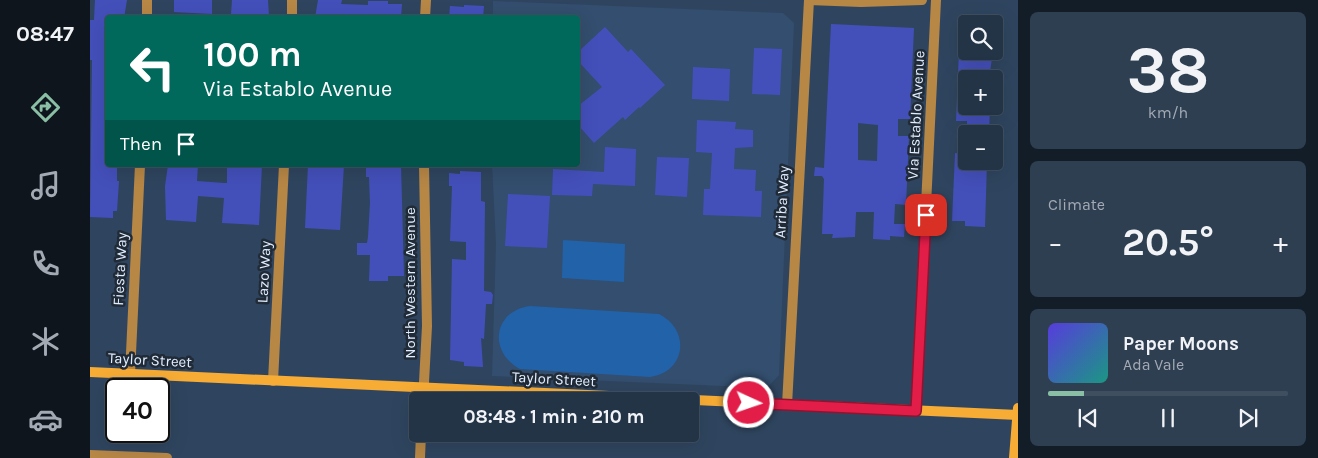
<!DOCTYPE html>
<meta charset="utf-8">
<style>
body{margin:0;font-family:Karla,sans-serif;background:#2f3f52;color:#f1f3f6;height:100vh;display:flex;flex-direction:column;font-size:19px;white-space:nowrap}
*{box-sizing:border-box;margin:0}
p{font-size:16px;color:#a3aab4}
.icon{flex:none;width:28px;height:28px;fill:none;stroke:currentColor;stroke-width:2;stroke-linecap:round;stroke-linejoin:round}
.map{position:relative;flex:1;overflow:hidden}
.side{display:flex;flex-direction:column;gap:12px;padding:12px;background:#131d27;width:300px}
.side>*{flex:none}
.banner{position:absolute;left:15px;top:15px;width:475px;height:152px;border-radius:5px;box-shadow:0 5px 20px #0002,0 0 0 1px #404f60;background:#00695c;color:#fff;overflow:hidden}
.fabs{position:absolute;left:868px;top:15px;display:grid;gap:10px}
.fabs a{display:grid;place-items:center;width:45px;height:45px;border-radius:5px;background:#233447;box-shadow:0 5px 20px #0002,0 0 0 1px #404f60;font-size:25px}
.speed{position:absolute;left:15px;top:378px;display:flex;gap:10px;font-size:25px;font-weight:700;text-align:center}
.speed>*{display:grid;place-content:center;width:65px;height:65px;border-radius:50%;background:#233447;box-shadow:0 5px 20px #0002,0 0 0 1px #404f60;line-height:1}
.speed .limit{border:2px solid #111;border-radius:8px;background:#fff;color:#111}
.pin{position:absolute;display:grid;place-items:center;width:42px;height:42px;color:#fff;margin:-21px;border-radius:10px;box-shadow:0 2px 8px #0006}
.me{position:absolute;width:55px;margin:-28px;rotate:93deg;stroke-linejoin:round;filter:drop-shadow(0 0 4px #0008)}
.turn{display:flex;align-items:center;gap:18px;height:105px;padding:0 15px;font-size:22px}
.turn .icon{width:65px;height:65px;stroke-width:2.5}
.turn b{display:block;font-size:35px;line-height:42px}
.then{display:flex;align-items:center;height:48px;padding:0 15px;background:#0003;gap:10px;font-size:19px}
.big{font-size:38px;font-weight:700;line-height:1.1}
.side .widget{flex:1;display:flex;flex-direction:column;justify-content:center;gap:8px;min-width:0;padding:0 18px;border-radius:8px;background:#2f3f52}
.side .dial{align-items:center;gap:0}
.dial b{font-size:65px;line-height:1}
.song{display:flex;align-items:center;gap:15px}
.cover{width:60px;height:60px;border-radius:8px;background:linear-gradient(135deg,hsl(250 70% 55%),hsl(170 70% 35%))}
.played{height:5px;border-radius:2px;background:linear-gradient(90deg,#8abfa5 15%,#404f60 15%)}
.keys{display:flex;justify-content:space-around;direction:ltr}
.heat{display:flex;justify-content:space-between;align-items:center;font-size:28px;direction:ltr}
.trip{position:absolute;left:319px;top:392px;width:290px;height:50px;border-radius:5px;background:#233447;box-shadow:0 5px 20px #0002,0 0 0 1px #404f60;font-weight:700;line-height:50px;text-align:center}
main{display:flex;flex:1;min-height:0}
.menu{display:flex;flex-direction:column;width:90px;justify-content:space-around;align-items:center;background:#0e151c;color:#a3aab4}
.menu .icon{width:35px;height:35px}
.menu .current{color:#8abfa5}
.menu b{font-size:22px;color:#f1f3f6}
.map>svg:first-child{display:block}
.built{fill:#334e6e}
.green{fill:#2162a9}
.building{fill:#4450ba;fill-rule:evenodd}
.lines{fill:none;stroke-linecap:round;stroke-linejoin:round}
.street{stroke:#b78746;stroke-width:10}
.secondary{stroke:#f7ac35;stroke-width:10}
.route-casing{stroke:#92132f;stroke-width:12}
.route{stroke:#e11d48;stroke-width:9}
.labels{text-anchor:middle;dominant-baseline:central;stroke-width:5;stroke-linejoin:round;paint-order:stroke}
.street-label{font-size:15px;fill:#e1eeff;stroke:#212b37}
</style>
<main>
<nav class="menu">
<b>08:47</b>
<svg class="icon current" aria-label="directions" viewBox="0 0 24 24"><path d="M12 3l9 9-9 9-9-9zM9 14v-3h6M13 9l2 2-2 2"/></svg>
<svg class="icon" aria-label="music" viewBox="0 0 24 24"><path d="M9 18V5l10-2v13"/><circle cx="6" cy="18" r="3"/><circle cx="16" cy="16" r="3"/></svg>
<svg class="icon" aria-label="phone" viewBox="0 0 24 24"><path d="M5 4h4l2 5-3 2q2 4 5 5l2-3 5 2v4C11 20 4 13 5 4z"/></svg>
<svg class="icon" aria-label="climate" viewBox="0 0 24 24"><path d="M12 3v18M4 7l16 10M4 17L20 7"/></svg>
<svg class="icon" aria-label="car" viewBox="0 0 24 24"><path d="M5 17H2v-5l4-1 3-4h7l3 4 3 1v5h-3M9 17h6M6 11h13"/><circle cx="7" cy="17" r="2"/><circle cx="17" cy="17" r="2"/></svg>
</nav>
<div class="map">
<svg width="928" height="458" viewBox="0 0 928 458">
<rect width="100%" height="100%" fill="#2f455f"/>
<path class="built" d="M403,1L693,13L704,23L689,375L677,388L402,376L406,244L402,165H488V18L403,17Z"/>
<path class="green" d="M473,240L535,244L534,282L472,278Z
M440,306L569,314C601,330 596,372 560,377L430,369C398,352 403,311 440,306Z"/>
<path class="building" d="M5,0H37L34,18H18V165H27V181H29L27,211H23V218L0,217L2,60H0V20H4Z
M84,0H122V14L84,12Z
M142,0H178L179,17L141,15Z
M228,0H252L251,4L278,5V1H298V4H312L311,17L225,18Z
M374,5L394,6L393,18H359L360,6L374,7Z
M741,24L824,28L820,119H808V136H819L816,205L805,204L804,224H815L814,237L800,236V240L783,239L784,212H766L765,237L742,238L743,234H732L734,179L732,176H724L725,167L734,168ZM768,123L788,125L787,161L768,160Z
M515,27L538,52L541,49L575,85L550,108L549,107L535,120L533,117L504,143L488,125V106L512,87L488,61V52Z
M664,48L692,49L690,95L662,94Z
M869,51H903L899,79H876V106H900L899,134H877V121H866Z
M603,67L640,69L639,101L602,99Z
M607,120L646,122L645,129L663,130V147L645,148L644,169L666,170L665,191H672L671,217L613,215L614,189H620L622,153L606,152Z
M515,147L546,149L545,186L503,184L502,196L462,195L463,169L514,172Z
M865,153L876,154V161L897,162L895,227L875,226V221H862Z
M567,157L599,158L597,197L565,195Z
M78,165H108L107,181L134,183H137V165H172L169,225L132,223L134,198L108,196L106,222L76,220L75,186Z
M218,165H254L250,230L215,228Z
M276,165H311L314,276H298V281H279L280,255H267V243H277L278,237L280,203L279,177H276Z
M370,171L391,172V201L395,202L394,291L401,292L403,295L402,304H396L394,339L391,338L393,367L374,366V362L360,360L362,259L376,260V242L360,241L362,186H359V173L370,174Z
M418,194L460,196L457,248L415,246Z"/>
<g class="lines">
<path class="street" d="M57,18V0
M202,18V0
M335,18L336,0
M40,374L50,165
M183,381L194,165
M333,401L337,326L334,165
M697,405L719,0L771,2L832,0
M826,411L846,0
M0,455L77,458
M330,458L331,434"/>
<path class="secondary" d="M0,372L928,415
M924,458L928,408"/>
</g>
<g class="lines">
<defs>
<path id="route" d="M659,403L826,411L836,215"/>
</defs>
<use href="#route" class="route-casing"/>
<use href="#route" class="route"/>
</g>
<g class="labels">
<g class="street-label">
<text transform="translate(826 115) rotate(-87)">Via Establo Avenue</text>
<text transform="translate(692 202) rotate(-87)">Arriba Way</text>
<text transform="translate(30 269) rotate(-87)">Fiesta Way</text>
<text transform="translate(174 272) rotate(-87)">Lazo Way</text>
<text transform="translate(320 283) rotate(-90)">North Western Avenue</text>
<text transform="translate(60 360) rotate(3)">Taylor Street</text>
<text transform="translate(464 379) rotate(3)">Taylor Street</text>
</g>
</g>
</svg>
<div class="fabs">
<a><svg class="icon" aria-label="search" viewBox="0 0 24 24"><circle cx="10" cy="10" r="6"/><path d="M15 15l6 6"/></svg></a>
<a>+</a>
<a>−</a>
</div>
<div class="speed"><div class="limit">40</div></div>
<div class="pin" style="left:836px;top:215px;background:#d93025"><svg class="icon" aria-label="arrive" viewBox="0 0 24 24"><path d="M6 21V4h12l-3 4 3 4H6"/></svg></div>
<svg class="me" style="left:659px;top:403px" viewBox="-20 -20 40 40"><circle r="17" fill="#e11d48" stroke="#fff" stroke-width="3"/><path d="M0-11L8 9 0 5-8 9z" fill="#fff"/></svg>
<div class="trip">08:48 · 1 min · 210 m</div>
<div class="banner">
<div class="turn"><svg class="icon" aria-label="left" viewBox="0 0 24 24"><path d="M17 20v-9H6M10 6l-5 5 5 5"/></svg><div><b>100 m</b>Via Establo Avenue</div></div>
<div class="then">Then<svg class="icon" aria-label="arrive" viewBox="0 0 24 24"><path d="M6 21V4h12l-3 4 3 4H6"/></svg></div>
</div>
</div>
<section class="side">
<div class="widget dial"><b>38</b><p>km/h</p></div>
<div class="widget"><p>Climate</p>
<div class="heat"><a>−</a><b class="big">20.5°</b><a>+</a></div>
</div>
<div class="widget">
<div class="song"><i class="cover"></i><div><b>Paper Moons</b><p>Ada Vale</p></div></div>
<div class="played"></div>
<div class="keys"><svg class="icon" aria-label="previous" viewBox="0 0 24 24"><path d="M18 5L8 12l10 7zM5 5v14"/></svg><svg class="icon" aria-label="pause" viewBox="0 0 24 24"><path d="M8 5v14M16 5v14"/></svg><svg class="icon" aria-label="next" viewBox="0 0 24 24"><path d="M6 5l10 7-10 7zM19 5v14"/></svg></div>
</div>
</section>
</main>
